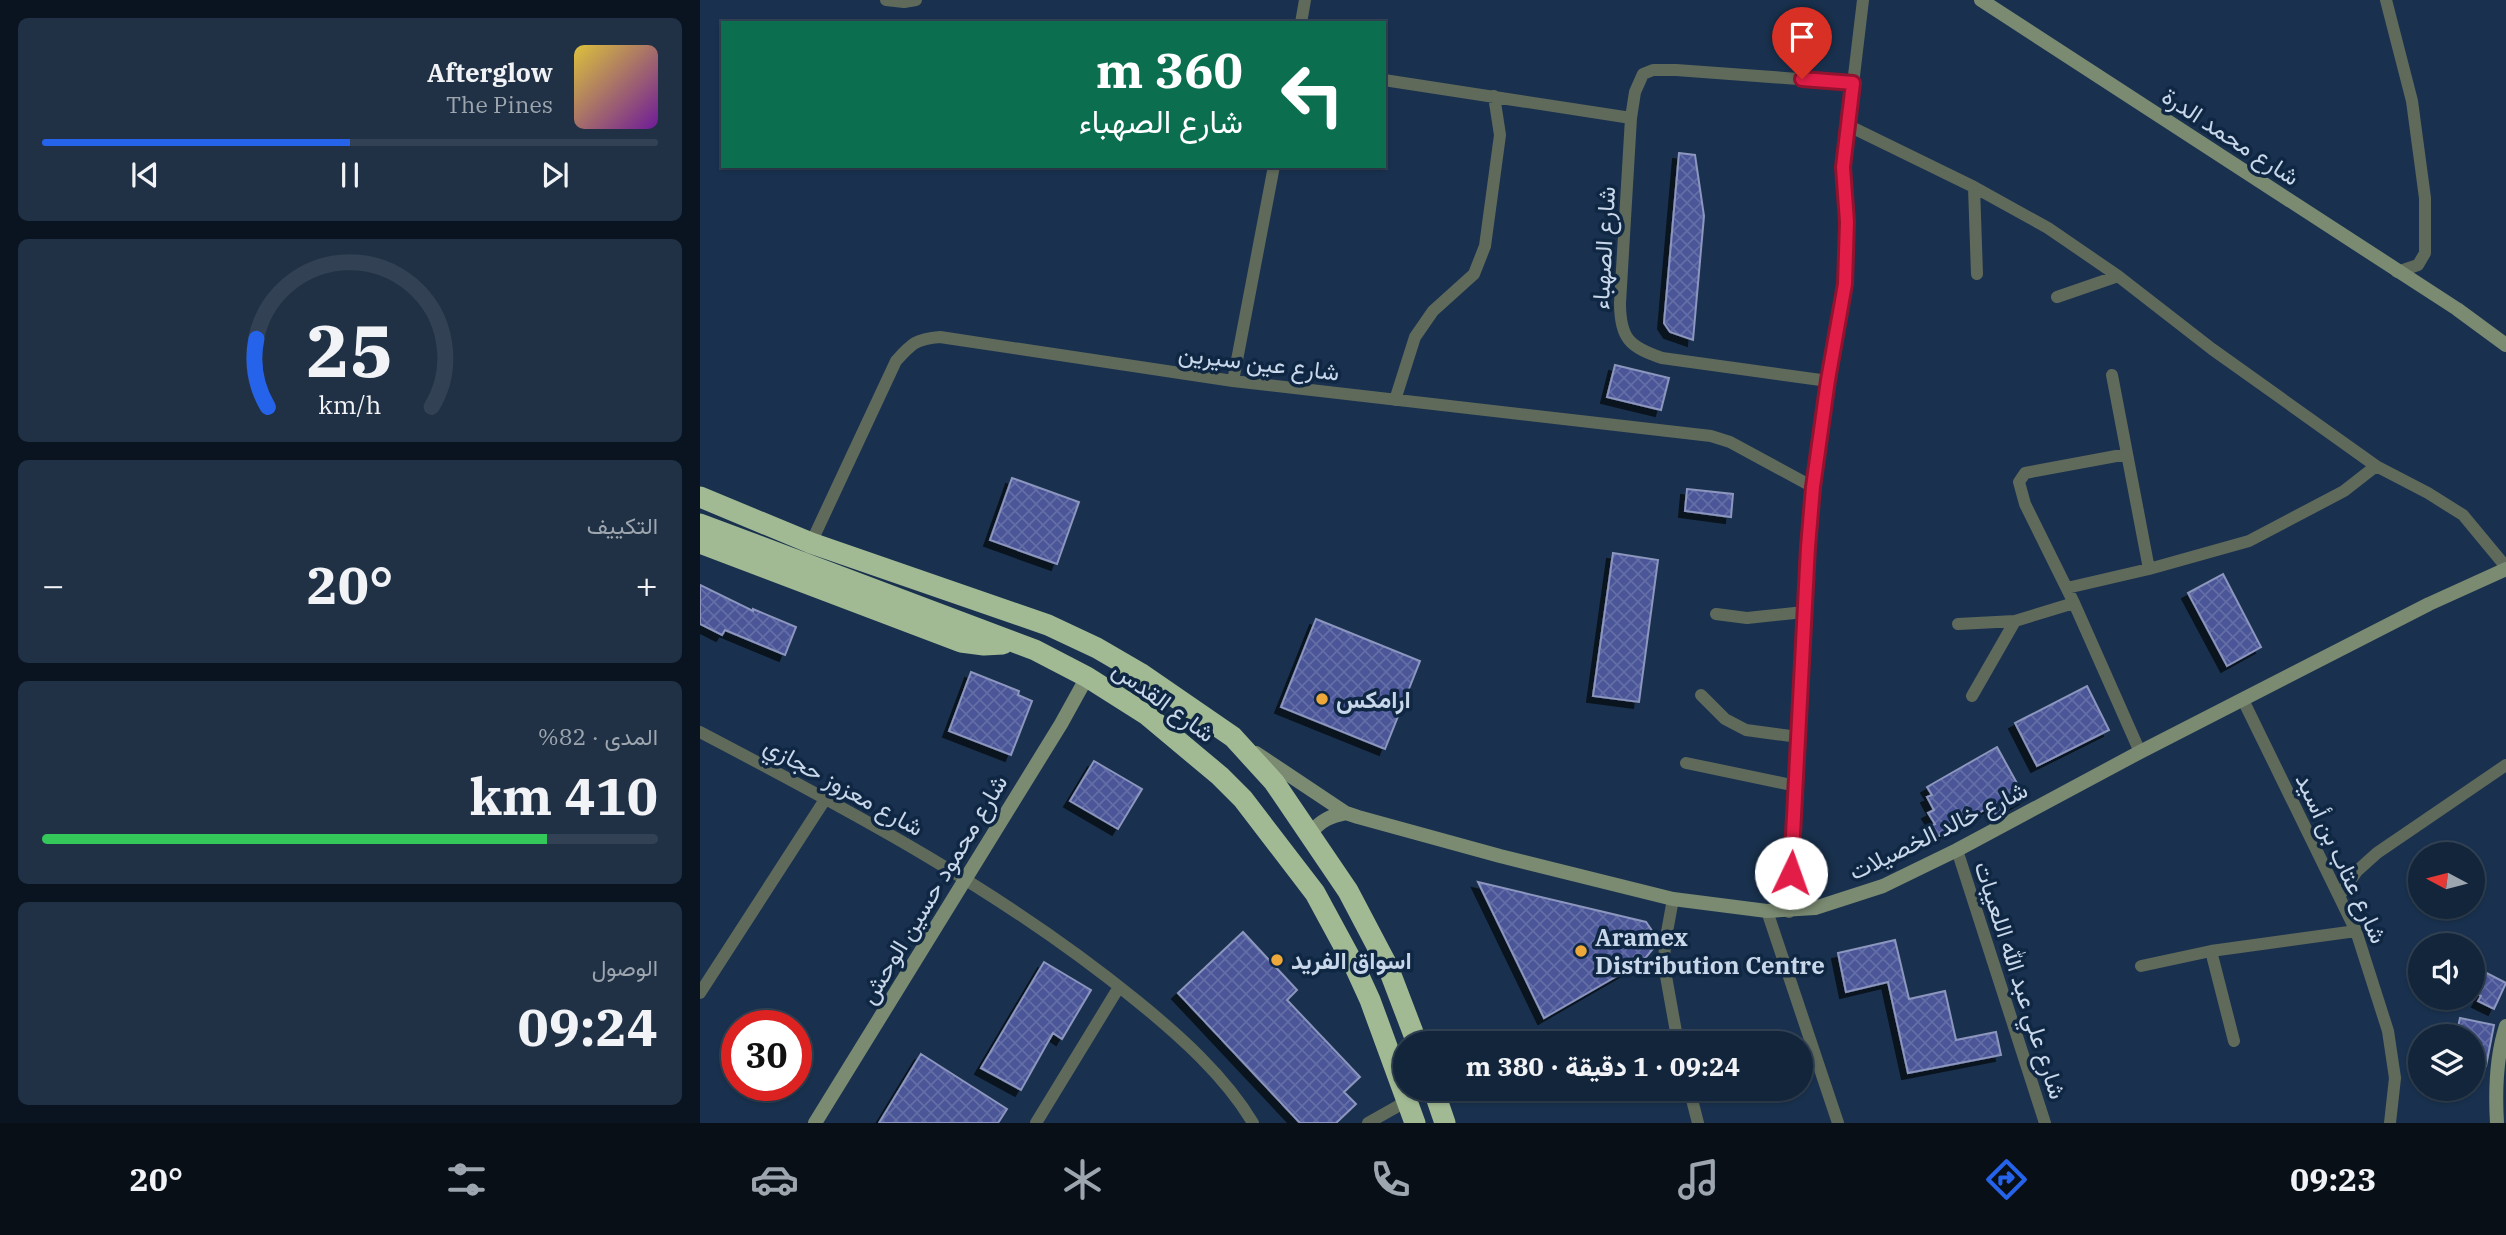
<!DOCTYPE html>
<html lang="ar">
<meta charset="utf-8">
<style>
body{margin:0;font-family:"IBM Plex Serif",Vazirmatn,serif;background:#203145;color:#f1f3f6;direction:rtl;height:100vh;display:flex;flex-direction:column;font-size:26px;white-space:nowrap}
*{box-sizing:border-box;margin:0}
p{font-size:23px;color:#9da5af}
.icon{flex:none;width:38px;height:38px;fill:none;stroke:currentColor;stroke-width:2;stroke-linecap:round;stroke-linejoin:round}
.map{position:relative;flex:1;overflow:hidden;direction:ltr}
.sheet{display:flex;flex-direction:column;gap:18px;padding:18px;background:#0a1420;width:700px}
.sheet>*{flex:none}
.top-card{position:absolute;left:21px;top:21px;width:665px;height:147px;border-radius:0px;box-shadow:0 2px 5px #0004,0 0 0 2px #324254;direction:rtl;background:#0b6e4f;color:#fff;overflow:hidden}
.needle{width:46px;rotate:277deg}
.buttons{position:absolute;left:1708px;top:842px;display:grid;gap:14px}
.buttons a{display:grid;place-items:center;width:77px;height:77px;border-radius:50%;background:#13253a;box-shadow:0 2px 5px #0004,0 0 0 2px #324254;font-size:35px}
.speed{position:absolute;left:21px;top:1010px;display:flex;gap:14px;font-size:35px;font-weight:700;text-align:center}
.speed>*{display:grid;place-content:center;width:91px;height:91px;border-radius:50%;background:#13253a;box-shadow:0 2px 5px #0004,0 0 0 2px #324254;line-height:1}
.speed .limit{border:10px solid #d22;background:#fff;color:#111}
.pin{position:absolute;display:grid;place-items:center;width:60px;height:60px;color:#fff;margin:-72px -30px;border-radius:50% 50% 50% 0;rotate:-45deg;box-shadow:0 0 7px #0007}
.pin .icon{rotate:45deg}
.me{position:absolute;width:77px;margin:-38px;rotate:3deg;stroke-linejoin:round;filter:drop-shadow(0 0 5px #0008)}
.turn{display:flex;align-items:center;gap:24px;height:147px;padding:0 28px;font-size:32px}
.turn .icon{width:91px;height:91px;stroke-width:2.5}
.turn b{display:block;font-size:49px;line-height:60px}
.big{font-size:52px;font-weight:800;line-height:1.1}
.sheet .tile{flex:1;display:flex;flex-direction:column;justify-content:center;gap:10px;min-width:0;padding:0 24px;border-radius:10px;background:#203145}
.sheet .dial{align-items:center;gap:0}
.dial svg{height:182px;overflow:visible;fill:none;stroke:#324254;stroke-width:7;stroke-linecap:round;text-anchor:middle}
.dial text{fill:#f1f3f6;stroke:none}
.song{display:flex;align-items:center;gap:21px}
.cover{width:84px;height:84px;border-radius:10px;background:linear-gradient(135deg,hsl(50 70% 55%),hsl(280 70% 35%))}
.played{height:7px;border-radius:4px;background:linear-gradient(90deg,#2563eb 50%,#324254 50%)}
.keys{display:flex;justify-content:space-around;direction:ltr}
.heat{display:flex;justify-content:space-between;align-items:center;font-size:38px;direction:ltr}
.charge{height:10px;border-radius:5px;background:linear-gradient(90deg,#34c759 82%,#324254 0)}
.trip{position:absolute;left:693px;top:1031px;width:420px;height:70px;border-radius:35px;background:#13253a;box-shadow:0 2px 5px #0004,0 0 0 2px #324254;font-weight:800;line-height:70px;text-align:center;direction:rtl}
.tab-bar{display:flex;height:112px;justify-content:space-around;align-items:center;background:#080f17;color:#9da5af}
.tab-bar .icon{width:49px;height:49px}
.tab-bar .selected{color:#2563eb}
.tab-bar b{font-size:32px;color:#f1f3f6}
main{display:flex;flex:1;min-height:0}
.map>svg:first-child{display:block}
.building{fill:url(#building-cross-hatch);stroke:#8c96be;stroke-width:2;filter:url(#shadow)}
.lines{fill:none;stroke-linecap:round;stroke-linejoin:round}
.street{stroke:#606a5b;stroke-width:12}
.secondary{stroke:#7b8b72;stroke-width:14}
.highway{stroke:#a1ba93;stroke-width:21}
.route-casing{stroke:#92132f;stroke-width:18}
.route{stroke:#e11d48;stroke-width:12}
.poi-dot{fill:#eda83b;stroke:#0f2743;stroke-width:2.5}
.labels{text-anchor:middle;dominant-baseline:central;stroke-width:7;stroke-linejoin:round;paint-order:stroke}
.street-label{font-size:24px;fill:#c8d7e9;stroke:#0f2743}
.poi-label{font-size:24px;font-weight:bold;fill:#c8d7e9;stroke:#0f2743;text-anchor:start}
</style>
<main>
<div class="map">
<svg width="1806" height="1123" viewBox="0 0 1806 1123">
<defs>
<pattern id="building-cross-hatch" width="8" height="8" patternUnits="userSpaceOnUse" patternTransform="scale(1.75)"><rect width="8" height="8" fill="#4b5699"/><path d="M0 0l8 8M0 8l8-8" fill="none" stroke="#636ea7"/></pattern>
<filter id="shadow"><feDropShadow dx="-6" dy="6" stdDeviation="0" flood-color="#0009"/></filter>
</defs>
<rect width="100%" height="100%" fill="#19314e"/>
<path class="building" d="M979,153L995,155L1004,216L993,340L970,332L964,323Z
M915,365L969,378L961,410L907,397Z
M312,478L379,502L357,564L290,540Z
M987,489L1033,494L1031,517L985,511Z
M913,553L958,560L939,702L893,696Z
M1523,574L1561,647L1527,666L1488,593Z
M0,585L53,611V609L96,627L85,655L25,630L22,635L0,624Z
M616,619L720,661L685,749L581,707Z
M271,672L319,691L318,695L332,701L311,755L249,731Z
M1387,686L1409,730L1337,766L1315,723Z
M1297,747L1325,798L1296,815L1291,806L1237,837L1231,826L1235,824L1228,813L1234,810L1227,797L1232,795L1227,787Z
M394,761L442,789L418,829L370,801Z
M778,882L946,922L957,938L956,945L943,961L844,1018Z
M543,932L597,990L587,1000L660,1077L644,1092L656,1104L636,1123H600L478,993Z
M1195,940L1209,999L1245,991L1256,1040L1296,1032L1301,1055L1208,1073L1188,982L1146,992L1138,953Z
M344,962L391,990L362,1039L353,1033L321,1090L281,1068Z
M1773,966L1806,983L1794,1009L1778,1001L1781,996L1773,992Z
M1760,1018L1794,1025L1786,1066L1773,1064V1036H1756Z
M221,1054L307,1109L298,1123H179Z"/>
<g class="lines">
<path class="street" d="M186,0L204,2L216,0
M1686,0L1712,101L1725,198V253L1718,265L1697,272
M601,23L605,0
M684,80L931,118
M1147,125L1274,187L1348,228L1418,276L1512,349L1676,466L1728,493L1763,515L1806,567
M1274,187L1277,274
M1357,297L1418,276
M1412,375L1449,569L1549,541L1644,491L1676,466
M533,381L574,166
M1128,381L962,358C930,347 920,339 920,303L931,118L935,92L943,74L953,70H976L1153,83
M695,400L715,337L733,311L774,274L785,246L800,135L794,96
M1427,454L1325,473L1319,482L1325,504L1374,603L1440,752
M111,543L196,361C212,343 216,339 240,337L533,381L1011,436L1030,442L1113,487
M1367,588L1449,569
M1016,614L1047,618L1104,612
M1258,624L1315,621L1374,603
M1001,695L1025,719L1046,730L1098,737
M1272,696L1315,621
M1543,700L1656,931L1688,1031L1695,1078L1690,1123
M0,732C151,811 304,892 437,1001C479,1035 525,1076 553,1123
M986,763L1096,786
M1257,850L1345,1123
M1640,895L1657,871L1677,853L1806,765
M973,899L965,943L964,965L978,1043
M1067,911L1138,1123
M1089,912L1108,547L1113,487L1128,381L1145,284L1147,222L1143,168L1163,0
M1511,951L1534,1041
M1441,966L1511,951L1656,931
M0,993L126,798
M989,1088L998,1123
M336,1123L419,987
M668,1123L707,1101"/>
<path class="secondary" d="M1281,0L1757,309L1806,345
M556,753L646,813L658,817L800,856L973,899L1067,911L1115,908L1183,886L1257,850L1440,752L1729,604L1806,569
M610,833C622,820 630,816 646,813
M115,1123L361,724L387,677
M1797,1123C1795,1090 1796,1057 1806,1026"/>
<path class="highway" d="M0,497L111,543L348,625L397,648L440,673L533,737L574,782L648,891L688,967L717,1043
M0,524L335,650L387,677L447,715L520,776L543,799L615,893L654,965L670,1000L715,1123
M0,543L261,642L284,645L303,644
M733,1088L745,1123"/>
</g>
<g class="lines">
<defs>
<path id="route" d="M1091,873L1108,547L1113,487L1128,380L1145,284L1147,222L1143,167L1153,83L1102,79"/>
</defs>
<use href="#route" class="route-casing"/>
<use href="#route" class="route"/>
</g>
<g class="poi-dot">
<circle cx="622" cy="699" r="7"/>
<circle cx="881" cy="951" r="7"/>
<circle cx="577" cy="960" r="7"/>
</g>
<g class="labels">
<g class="street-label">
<text transform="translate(1531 136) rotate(33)">شارع محمد الدرة</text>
<text transform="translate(903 248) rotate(-87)">شارع الصهباء</text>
<text transform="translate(559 362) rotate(7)">شارع عين سيرين</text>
<text transform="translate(464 701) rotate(36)">شارع القدس</text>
<text transform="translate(144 786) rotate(29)">شارع معزوز حجازي</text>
<text transform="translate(1238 830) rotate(-26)">شارع خالد الخصيلات</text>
<text transform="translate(1642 858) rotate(65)">شارع عتاب بن أسيد</text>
<text transform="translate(233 889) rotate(-59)">شارع محمود حسين الوحش</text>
<text transform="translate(1321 980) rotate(72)">شارع علي عبد الله اللعيبات</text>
</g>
<g class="poi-label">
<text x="636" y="699">ارامكس</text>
<text x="895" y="937">Aramex<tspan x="895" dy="28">Distribution Centre</tspan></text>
<text x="591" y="960">اسواق الفريد</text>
</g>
</g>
</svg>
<div class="buttons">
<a><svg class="needle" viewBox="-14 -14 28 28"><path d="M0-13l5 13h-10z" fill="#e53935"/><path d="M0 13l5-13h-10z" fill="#9da5af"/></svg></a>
<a><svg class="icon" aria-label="sound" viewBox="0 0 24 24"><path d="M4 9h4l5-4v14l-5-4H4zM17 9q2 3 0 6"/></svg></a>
<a><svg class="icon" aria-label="layers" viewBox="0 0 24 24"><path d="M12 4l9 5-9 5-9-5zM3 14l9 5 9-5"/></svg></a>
</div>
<div class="speed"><div class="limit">30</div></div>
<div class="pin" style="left:1102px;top:79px;background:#d93025"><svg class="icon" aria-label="arrive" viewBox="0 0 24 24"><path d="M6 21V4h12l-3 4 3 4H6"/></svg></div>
<svg class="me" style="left:1091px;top:873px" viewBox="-20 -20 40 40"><circle r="19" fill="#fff"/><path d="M0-13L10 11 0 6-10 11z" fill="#e11d48"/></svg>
<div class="trip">09:24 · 1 دقيقة · 380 m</div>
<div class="top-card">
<div class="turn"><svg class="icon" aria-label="left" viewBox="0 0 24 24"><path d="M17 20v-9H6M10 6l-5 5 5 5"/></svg><div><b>360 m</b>شارع الصهباء</div></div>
</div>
</div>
<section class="sheet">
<div class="tile">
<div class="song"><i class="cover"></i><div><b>Afterglow</b><p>The Pines</p></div></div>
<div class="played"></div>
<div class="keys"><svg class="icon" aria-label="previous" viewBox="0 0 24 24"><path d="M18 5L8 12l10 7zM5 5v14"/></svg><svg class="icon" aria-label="pause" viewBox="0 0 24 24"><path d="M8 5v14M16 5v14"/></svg><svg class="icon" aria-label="next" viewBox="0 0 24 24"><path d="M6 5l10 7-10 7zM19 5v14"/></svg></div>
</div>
<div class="tile dial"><svg viewBox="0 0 100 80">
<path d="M14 69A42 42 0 1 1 86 69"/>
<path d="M14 69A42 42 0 0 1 9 39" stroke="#2563eb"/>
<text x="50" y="56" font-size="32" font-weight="700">25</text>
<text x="50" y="72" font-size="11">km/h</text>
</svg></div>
<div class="tile"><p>التكييف</p>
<div class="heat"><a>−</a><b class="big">20°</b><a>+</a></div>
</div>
<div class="tile"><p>المدى · 82%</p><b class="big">410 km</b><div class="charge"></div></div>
<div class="tile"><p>الوصول</p><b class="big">09:24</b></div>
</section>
</main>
<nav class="tab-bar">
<b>09:23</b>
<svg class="icon selected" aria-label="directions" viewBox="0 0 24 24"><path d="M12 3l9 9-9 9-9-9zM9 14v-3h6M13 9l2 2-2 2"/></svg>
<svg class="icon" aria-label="music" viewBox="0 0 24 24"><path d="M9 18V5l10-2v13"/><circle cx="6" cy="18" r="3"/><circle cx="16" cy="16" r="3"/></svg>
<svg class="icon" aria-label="phone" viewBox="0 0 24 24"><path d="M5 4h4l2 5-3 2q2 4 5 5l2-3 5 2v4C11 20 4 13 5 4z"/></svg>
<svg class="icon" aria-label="climate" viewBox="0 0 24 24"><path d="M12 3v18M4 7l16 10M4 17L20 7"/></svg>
<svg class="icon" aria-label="car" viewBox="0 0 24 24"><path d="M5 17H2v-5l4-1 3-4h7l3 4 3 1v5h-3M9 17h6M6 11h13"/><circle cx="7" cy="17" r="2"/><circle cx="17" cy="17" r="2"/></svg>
<svg class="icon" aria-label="filters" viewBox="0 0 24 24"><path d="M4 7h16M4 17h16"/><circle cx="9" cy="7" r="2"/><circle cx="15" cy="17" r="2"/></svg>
<b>20°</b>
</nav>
